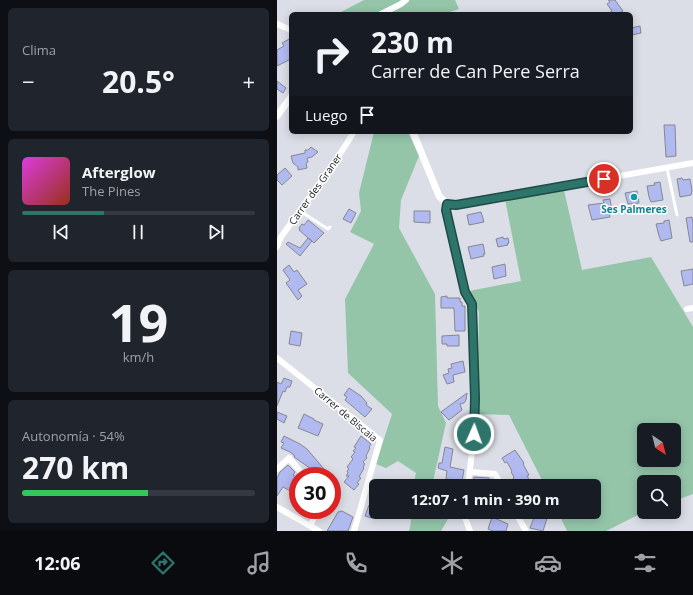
<!DOCTYPE html>
<html lang="es">
<meta charset="utf-8">
<style>
body{margin:0;font-family:"Open Sans",sans-serif;background:#20242c;color:#f1f3f6;height:100vh;display:flex;flex-direction:column;font-size:15px;white-space:nowrap}
*{box-sizing:border-box;margin:0}
p{font-size:13px;color:#9ea1a6}
.icon{flex:none;width:22px;height:22px;fill:none;stroke:currentColor;stroke-width:2;stroke-linecap:round;stroke-linejoin:round}
.map{position:relative;flex:1;overflow:hidden}
.drawer{display:flex;flex-direction:column;gap:8px;padding:8px;background:#0d0f14;width:277px}
.drawer>*{flex:none}
.hud{position:absolute;left:12px;top:12px;width:344px;height:122px;border-radius:6px;box-shadow:0 2px 10px #0003;background:#171b24;color:#f1f3f6;overflow:hidden}
.needle{width:26px;rotate:145deg}
.buttons{position:absolute;left:360px;top:423px;display:grid;gap:8px}
.buttons a{display:grid;place-items:center;width:44px;height:44px;border-radius:6px;background:#171b24;box-shadow:0 2px 10px #0003;font-size:20px}
.speed{position:absolute;left:12px;top:467px;display:flex;gap:8px;font-size:20px;font-weight:700;text-align:center}
.speed>*{display:grid;place-content:center;width:52px;height:52px;border-radius:50%;background:#171b24;box-shadow:0 2px 10px #0003;line-height:1}
.speed .limit{border:6px solid #d22;background:#fff;color:#111}
.pin{position:absolute;display:grid;place-items:center;width:34px;height:34px;color:#fff;margin:-17px;border:2px solid #fff;border-radius:50%;box-shadow:0 1px 4px #0007}
.me{position:absolute;width:44px;margin:-22px;rotate:2deg;stroke-linejoin:round;filter:drop-shadow(0 0 3px #0008)}
.turn{display:flex;align-items:center;gap:14px;height:84px;padding:0 16px;font-size:18px}
.turn .icon{width:52px;height:52px;stroke-width:2.5}
.turn b{display:block;font-size:28px;line-height:34px}
.then{display:flex;align-items:center;height:38px;padding:0 16px;background:#0003;gap:8px;font-size:15px}
.big{font-size:30px;font-weight:700;line-height:1.1}
.drawer .card{flex:1;display:flex;flex-direction:column;justify-content:center;gap:6px;min-width:0;padding:0 14px;border-radius:6px;background:#20242c}
.drawer .dial{align-items:center;gap:0}
.dial b{font-size:52px;line-height:1}
.song{display:flex;align-items:center;gap:12px}
.cover{width:48px;height:48px;border-radius:6px;background:linear-gradient(135deg,hsl(300 70% 55%),hsl(10 70% 35%))}
.played{height:4px;border-radius:2px;background:linear-gradient(90deg,#2d746b 35%,#363941 35%)}
.keys{display:flex;justify-content:space-around;direction:ltr}
.heat{display:flex;justify-content:space-between;align-items:center;font-size:22px;direction:ltr}
.charge{height:6px;border-radius:3px;background:linear-gradient(90deg,#34c759 54%,#363941 0)}
.trip{position:absolute;left:92px;top:479px;width:232px;height:40px;border-radius:6px;background:#171b24;box-shadow:0 2px 10px #0003;font-weight:700;line-height:40px;text-align:center}
.dock{display:flex;height:64px;justify-content:space-around;align-items:center;background:#090b0e;color:#9ea1a6}
.dock .icon{width:28px;height:28px}
.dock .active{color:#2d746b}
.dock b{font-size:18px;color:#f1f3f6}
main{display:flex;flex:1;min-height:0}
.map>svg:first-child{display:block}
.green{fill:#94c5a9;fill-rule:evenodd}
.building{fill:#b0baf1;stroke:#868790}
.lines{fill:none;stroke-linecap:round;stroke-linejoin:round}
.service{stroke:#fff;stroke-width:3}
.minor{stroke:#fff;stroke-width:6}
.tertiary{stroke:#fff;stroke-width:7}
.route-casing{stroke:#1d4b46;stroke-width:10}
.route{stroke:#2d746b;stroke-width:7}
.culture-dot{fill:#0f9aa8;stroke:#fff;stroke-width:1.5}
.labels{text-anchor:middle;dominant-baseline:central;stroke-width:3;stroke-linejoin:round;paint-order:stroke}
.street-label{font-size:10px;fill:#212226;stroke:#fff}
.culture-label{font-size:10px;font-weight:bold;fill:#0d838f;stroke:#fff}
</style>
<main>
<section class="drawer">
<div class="card"><p>Clima</p>
<div class="heat"><a>−</a><b class="big">20.5°</b><a>+</a></div>
</div>
<div class="card">
<div class="song"><i class="cover"></i><div><b>Afterglow</b><p>The Pines</p></div></div>
<div class="played"></div>
<div class="keys"><svg class="icon" aria-label="previous" viewBox="0 0 24 24"><path d="M18 5L8 12l10 7zM5 5v14"/></svg><svg class="icon" aria-label="pause" viewBox="0 0 24 24"><path d="M8 5v14M16 5v14"/></svg><svg class="icon" aria-label="next" viewBox="0 0 24 24"><path d="M6 5l10 7-10 7zM19 5v14"/></svg></div>
</div>
<div class="card dial"><b>19</b><p>km/h</p></div>
<div class="card"><p>Autonomía · 54%</p><b class="big">270 km</b><div class="charge"></div></div>
</section>
<div class="map">
<svg width="416" height="531" viewBox="0 0 416 531">
<rect width="100%" height="100%" fill="#dcdee7"/>
<path class="green" d="M87,0H178L182,9L167,14H60Z
M97,132H131L142,156L124,200L122,228L158,294L161,406L169,423L155,486H136L139,473L121,461L109,468L99,464L115,414L71,373L68,299L97,244L73,232L84,211L82,193Z
M287,190L305,270L374,257L416,327V494L397,501V482H367V512L329,531H290L281,512H317V486H268L232,415L200,414L202,312L192,291L244,281L228,199ZM367,430H397V460H367Z
M133,512H175L164,531H132L134,522Z"/>
<path class="building" d="M331,0H338L346,11L344,12L346,14H330L335,11L330,4L333,2Z
M363,26L364,33L355,35L354,28Z
M14,38V59L0,66V50L7,46L5,43Z
M0,81L9,88L6,93L0,89Z
M387,125H398L399,156L389,157Z
M34,147L41,152L35,157L30,158L31,162L29,163L30,168L21,170V167L16,163L14,156L28,153V150H31Z
M8,168L15,176L5,185L0,180V175Z
M405,178L406,180L413,179L415,190L414,195L403,197L400,179Z
M383,182L386,200L374,202L372,197L370,186L378,185L377,183Z
M360,191L362,203L351,204L348,193Z
M333,199L335,211L332,212L333,217L315,220L311,205L327,203L326,200Z
M72,209L79,213L74,223L66,219Z
M137,211H153V223L137,222Z
M204,212L207,222L192,225L190,215Z
M415,217L416,223V242H413L409,218Z
M31,220L47,233L37,243L22,230H23L22,228L25,224L27,225Z
M392,220L395,238L384,241L382,236L379,224L387,223V221Z
M226,237L227,239L231,238L232,243L230,244L231,245L221,247L219,239Z
M31,238L35,241L23,256L9,244L11,242L23,248Z
M206,244L208,254H206L207,256L194,259L191,247Z
M228,264L229,276L217,279L215,267Z
M12,265L17,272L20,270L30,284L21,290L25,296L21,300L9,283L13,280L6,270Z
M416,269V284L407,286L404,271Z
M170,296V298H183V302H185V306H188V331H178L177,308H164V297Z
M14,331L25,333L23,346L12,344Z
M182,335V346H170V344H165V336Z
M186,361L188,372L176,375L177,382L170,384L166,375L172,373L171,369L175,368L174,364Z
M7,378L15,381L13,387H10L8,392L6,391L0,406V382L4,384Z
M72,388L84,396L90,403L89,405L95,409L88,417L68,400L70,397L67,395Z
M190,393L189,400L187,403L183,404L185,410L172,420L164,412Z
M0,412L10,416L7,423L0,419Z
M27,414L37,419V420L46,424L41,436L21,428Z
M7,436L23,444L30,449L47,469L46,470L54,476H44L17,457L18,456L13,452L4,448L7,443L4,442Z
M84,436L94,444L92,447L93,448L89,456L90,458L86,462L88,464L86,467L87,468L82,477L84,478L80,483L82,484L77,490L67,482L72,476H69L71,473L70,471L72,469L70,467L76,459L74,457L78,452L76,451L79,448L77,447Z
M168,447L176,449L173,467L187,470L185,481L169,479L170,471L161,468L162,463H165Z
M238,450L247,463L246,464L252,475L250,476L254,482L247,486H242L236,478L237,477L234,472L235,471L230,462L228,463L225,458Z
M11,465L18,472L16,475L21,478V501L14,497L17,493L6,487L0,496V478L3,472Z
M197,477L212,478L215,486H196Z
M92,505L98,507L95,518L88,516Z
M65,511L76,517L71,531H50L61,512Z
M259,512L271,515L266,531L253,528Z
M215,517L231,524L229,531H216L211,529Z"/>
<g class="lines">
<path class="service" d="M390,168L400,215
M23,211L51,229L53,227"/>
<path class="minor" d="M104,14L124,4L129,0
M0,24L14,30
M0,247L4,237L54,168L77,132
M410,309L416,308
M0,358L103,440L77,531
M0,469L12,458L27,476
M194,472L218,474L225,486
M191,486L197,434L198,398L195,304L188,292L169,210L170,204L179,205L416,163
M0,507L42,531
M187,512V515L193,531
M238,512L249,531
M33,526L41,510"/>
<path class="tertiary" d="M0,116L14,97
M136,132L162,196L170,204"/>
</g>
<g class="lines">
<defs>
<path id="route" d="M197,434L198,398L195,304L188,292L169,210L170,204L179,205L327,179"/>
</defs>
<use href="#route" class="route-casing"/>
<use href="#route" class="route"/>
</g>
<circle class="culture-dot" cx="357" cy="197" r="4"/>
<g class="labels">
<g class="street-label">
<text transform="translate(38 189) rotate(-55)">Carrer des Graner</text>
<text transform="translate(69 414) rotate(40)">Carrer de Biscaia</text>
</g>
<g class="culture-label">
<text x="357" y="209">Ses Palmeres</text>
</g>
</g>
</svg>
<div class="buttons">
<a><svg class="needle" viewBox="-14 -14 28 28"><path d="M0-13l5 13h-10z" fill="#e53935"/><path d="M0 13l5-13h-10z" fill="#9ea1a6"/></svg></a>
<a><svg class="icon" aria-label="search" viewBox="0 0 24 24"><circle cx="10" cy="10" r="6"/><path d="M15 15l6 6"/></svg></a>
</div>
<div class="speed"><div class="limit">30</div></div>
<div class="pin" style="left:327px;top:179px;background:#d93025"><svg class="icon" aria-label="arrive" viewBox="0 0 24 24"><path d="M6 21V4h12l-3 4 3 4H6"/></svg></div>
<svg class="me" style="left:197px;top:434px" viewBox="-20 -20 40 40"><circle r="17" fill="#2d746b" stroke="#fff" stroke-width="3"/><path d="M0-11L8 9 0 5-8 9z" fill="#fff"/></svg>
<div class="trip">12:07 · 1 min · 390 m</div>
<div class="hud">
<div class="turn"><svg class="icon" aria-label="right" viewBox="0 0 24 24"><path d="M7 20v-9h11M14 6l5 5-5 5"/></svg><div><b>230 m</b>Carrer de Can Pere Serra</div></div>
<div class="then">Luego<svg class="icon" aria-label="arrive" viewBox="0 0 24 24"><path d="M6 21V4h12l-3 4 3 4H6"/></svg></div>
</div>
</div>
</main>
<nav class="dock">
<b>12:06</b>
<svg class="icon active" aria-label="directions" viewBox="0 0 24 24"><path d="M12 3l9 9-9 9-9-9zM9 14v-3h6M13 9l2 2-2 2"/></svg>
<svg class="icon" aria-label="music" viewBox="0 0 24 24"><path d="M9 18V5l10-2v13"/><circle cx="6" cy="18" r="3"/><circle cx="16" cy="16" r="3"/></svg>
<svg class="icon" aria-label="phone" viewBox="0 0 24 24"><path d="M5 4h4l2 5-3 2q2 4 5 5l2-3 5 2v4C11 20 4 13 5 4z"/></svg>
<svg class="icon" aria-label="climate" viewBox="0 0 24 24"><path d="M12 3v18M4 7l16 10M4 17L20 7"/></svg>
<svg class="icon" aria-label="car" viewBox="0 0 24 24"><path d="M5 17H2v-5l4-1 3-4h7l3 4 3 1v5h-3M9 17h6M6 11h13"/><circle cx="7" cy="17" r="2"/><circle cx="17" cy="17" r="2"/></svg>
<svg class="icon" aria-label="filters" viewBox="0 0 24 24"><path d="M4 7h16M4 17h16"/><circle cx="9" cy="7" r="2"/><circle cx="15" cy="17" r="2"/></svg>
</nav>
